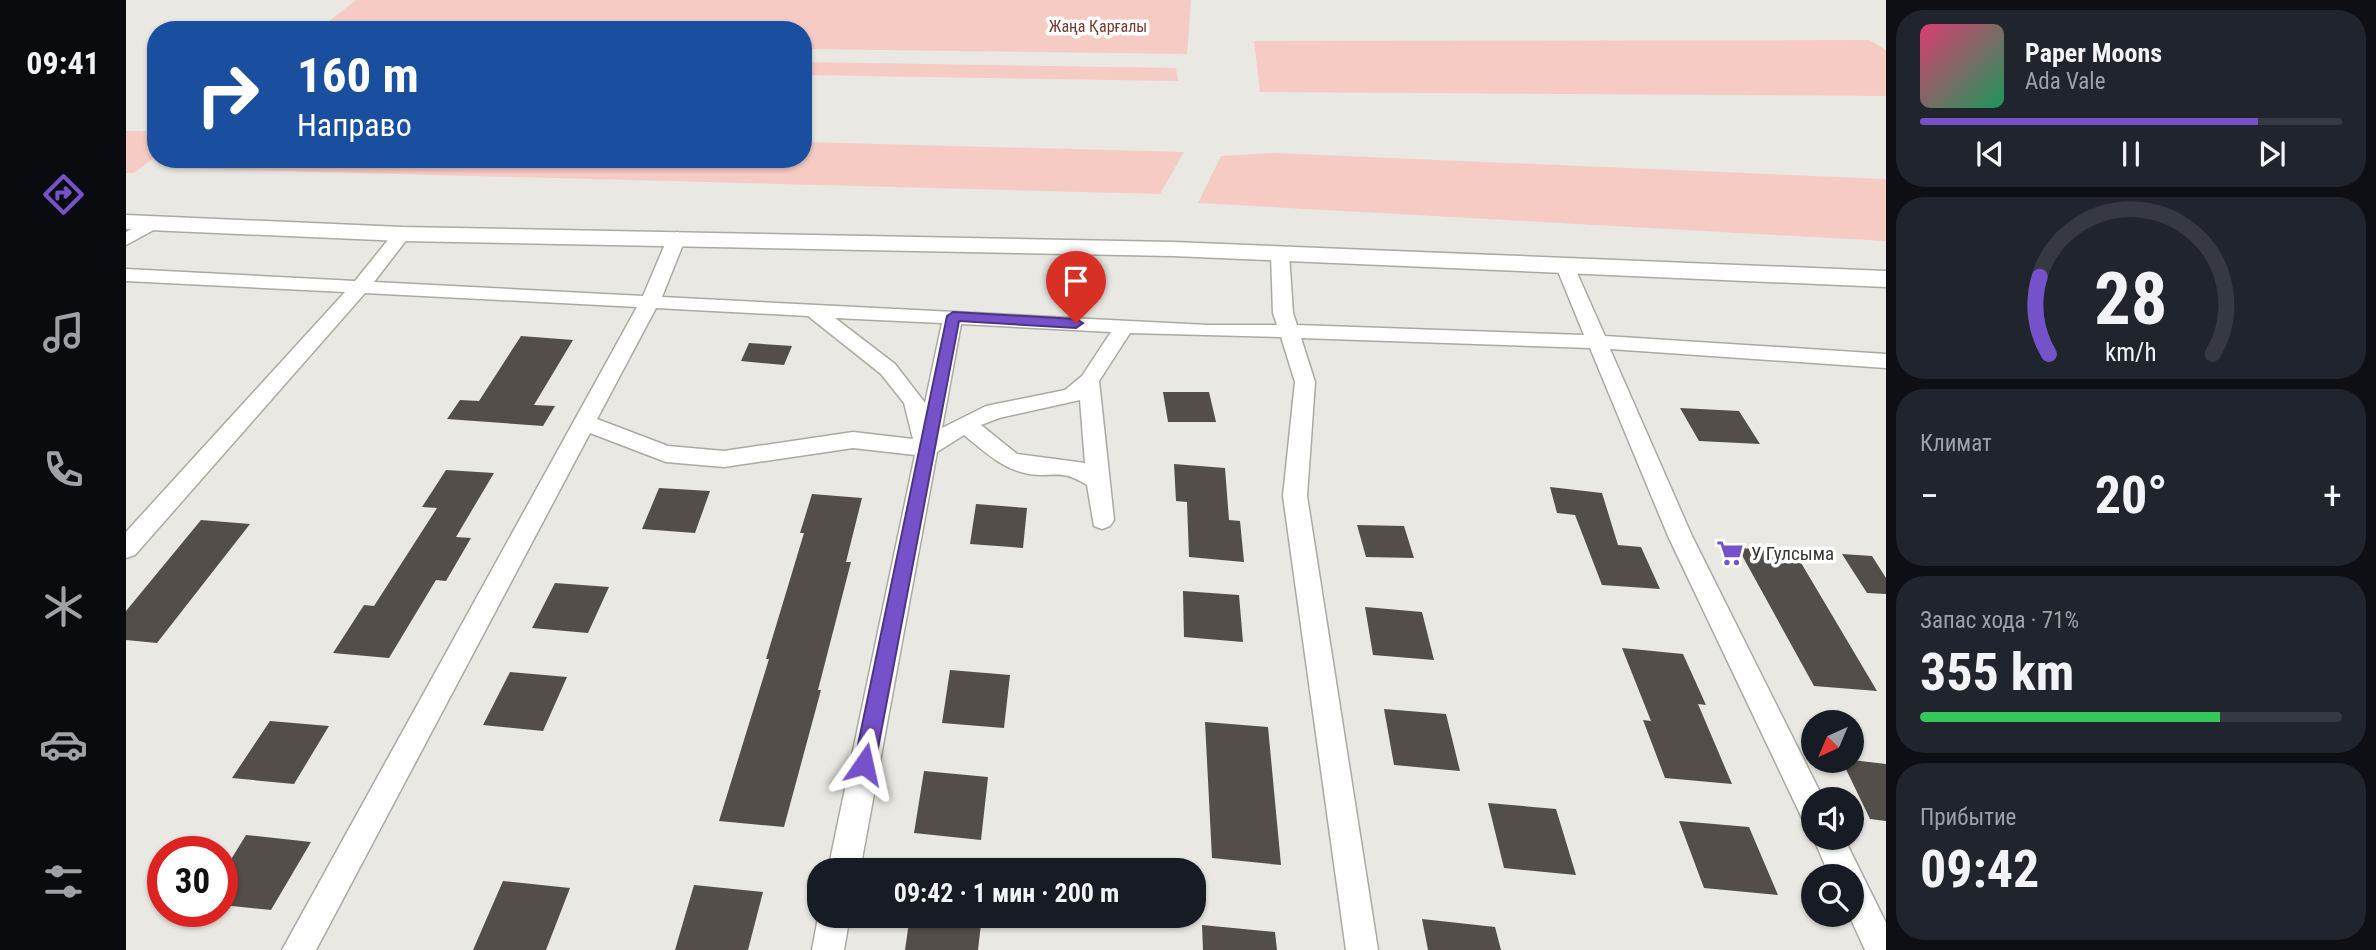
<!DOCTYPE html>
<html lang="ru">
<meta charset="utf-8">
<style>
body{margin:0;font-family:"Roboto Condensed",sans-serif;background:#20242c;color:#f1f3f6;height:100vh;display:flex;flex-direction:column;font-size:26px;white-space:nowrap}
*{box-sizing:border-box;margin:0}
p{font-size:23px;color:#9ea1a6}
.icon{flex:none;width:38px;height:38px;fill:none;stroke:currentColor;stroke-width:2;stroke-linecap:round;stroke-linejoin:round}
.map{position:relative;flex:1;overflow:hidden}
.drawer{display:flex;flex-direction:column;gap:10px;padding:10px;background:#0d0f14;width:490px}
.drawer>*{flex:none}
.hud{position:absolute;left:21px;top:21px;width:665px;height:147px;border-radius:28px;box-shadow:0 2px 5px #0004;background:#1a4fa0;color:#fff;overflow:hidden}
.needle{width:46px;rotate:224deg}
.tools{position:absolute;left:1675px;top:710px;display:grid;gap:14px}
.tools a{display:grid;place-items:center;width:63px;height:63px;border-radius:50%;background:#171b24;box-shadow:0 2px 5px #0004;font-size:35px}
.speed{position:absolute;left:21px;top:836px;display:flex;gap:14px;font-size:35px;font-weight:700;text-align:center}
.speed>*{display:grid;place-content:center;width:91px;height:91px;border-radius:50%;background:#171b24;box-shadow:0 2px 5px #0004;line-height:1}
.speed .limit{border:10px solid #d22;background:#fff;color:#111}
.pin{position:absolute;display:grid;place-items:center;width:60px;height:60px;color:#fff;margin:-72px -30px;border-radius:50% 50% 50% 0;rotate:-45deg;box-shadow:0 0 7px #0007}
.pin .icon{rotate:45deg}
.me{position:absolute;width:77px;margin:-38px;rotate:11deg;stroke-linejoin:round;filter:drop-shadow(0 0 5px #0008)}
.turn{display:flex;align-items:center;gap:24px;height:147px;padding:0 35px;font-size:32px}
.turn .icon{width:91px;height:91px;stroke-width:2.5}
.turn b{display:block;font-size:49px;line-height:60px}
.big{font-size:52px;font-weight:700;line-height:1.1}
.drawer .widget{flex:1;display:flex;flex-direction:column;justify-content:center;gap:10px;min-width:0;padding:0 24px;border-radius:28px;background:#20242c}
.drawer .dial{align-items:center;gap:0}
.dial svg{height:182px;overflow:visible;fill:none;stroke:#363941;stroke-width:7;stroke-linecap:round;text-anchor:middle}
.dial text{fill:#f1f3f6;stroke:none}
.song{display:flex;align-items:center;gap:21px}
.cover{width:84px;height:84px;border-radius:10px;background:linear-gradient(135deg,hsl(340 70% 55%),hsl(150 70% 35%))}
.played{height:7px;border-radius:4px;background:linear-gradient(90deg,#7551ca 80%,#363941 80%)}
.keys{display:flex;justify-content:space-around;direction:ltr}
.heat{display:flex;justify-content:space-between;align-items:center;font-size:38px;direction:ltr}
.charge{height:10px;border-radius:5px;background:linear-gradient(90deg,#34c759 71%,#363941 0)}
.trip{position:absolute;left:681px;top:858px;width:399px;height:70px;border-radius:28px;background:#171b24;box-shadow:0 2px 5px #0004;font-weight:700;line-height:70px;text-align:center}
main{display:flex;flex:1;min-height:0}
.tabs{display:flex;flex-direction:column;width:126px;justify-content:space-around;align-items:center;background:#090b0e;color:#9ea1a6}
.tabs .icon{width:49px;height:49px}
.tabs .active{color:#7551ca}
.tabs b{font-size:32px;color:#f1f3f6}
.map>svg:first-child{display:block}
.green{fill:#f6cbc3}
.building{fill:#534e4a}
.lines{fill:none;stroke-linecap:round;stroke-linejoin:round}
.street-casing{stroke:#aaa9a2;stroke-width:3}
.secondary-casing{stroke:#aaa9a2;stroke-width:3}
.street{fill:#fff;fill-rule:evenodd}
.secondary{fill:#fff;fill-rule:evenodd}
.route{fill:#7551ca;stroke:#4c3583;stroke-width:2}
.labels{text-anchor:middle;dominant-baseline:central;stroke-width:7;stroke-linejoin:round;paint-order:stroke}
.far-park-label{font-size:16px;fill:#76392f;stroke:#fff}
.poi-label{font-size:19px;fill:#373734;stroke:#fff;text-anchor:start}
</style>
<main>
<nav class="tabs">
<b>09:41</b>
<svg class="icon active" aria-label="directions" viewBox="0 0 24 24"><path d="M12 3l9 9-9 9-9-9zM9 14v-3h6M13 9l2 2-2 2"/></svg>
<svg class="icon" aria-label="music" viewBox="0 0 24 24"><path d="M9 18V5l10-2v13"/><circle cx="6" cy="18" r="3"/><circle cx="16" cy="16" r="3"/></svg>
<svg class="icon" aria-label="phone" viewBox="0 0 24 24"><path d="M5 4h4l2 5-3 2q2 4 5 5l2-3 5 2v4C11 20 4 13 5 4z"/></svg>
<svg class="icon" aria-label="climate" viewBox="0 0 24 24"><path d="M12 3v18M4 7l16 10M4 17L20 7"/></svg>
<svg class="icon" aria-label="car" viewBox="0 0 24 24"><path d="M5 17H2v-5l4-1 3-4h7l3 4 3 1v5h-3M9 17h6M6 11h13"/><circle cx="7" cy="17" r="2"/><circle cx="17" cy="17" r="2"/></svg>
<svg class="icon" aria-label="filters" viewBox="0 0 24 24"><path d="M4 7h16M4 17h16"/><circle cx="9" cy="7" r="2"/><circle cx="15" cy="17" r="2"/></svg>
</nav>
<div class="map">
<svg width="1760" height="950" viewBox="0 0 1760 950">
<rect width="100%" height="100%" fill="#eae8e2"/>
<path class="green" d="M230,0H1065L1061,54L677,49V30H192Z
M1743,40L1760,50V96L1134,92L1128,41Z
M677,62L1050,68L1052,81L677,75Z
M0,131H30V156L8,173H0Z
M677,142L1058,152L1034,194L45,168L57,159H677Z
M1148,153L1760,179V241L1072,203L1095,156Z"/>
<path class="building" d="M395,336L447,340L408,405L429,406L417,426L321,419L334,400L353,401Z
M623,343L666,346L658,365L615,361Z
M1037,392H1083L1090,422H1042Z
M1554,408L1613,411L1634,444L1573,441Z
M1048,464L1099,468L1103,520L1114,521L1118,562L1063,557L1061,502L1050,501Z
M320,470L368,473L330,537L345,538L320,581L310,580L263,658L207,653L238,605L248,606L311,508L296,507Z
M1424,487L1476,493L1492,545L1515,547L1534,589L1476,585L1449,515L1431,513Z
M533,488L584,491L569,533L516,529Z
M686,494L736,498L720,562H725L692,690H695L658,827L593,821L643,659H640L678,533H674Z
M850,504L901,508L897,548L844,544Z
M75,520L124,524L31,643L0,640V611Z
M1231,525L1278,526L1288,558L1240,557Z
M1612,548L1668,551L1751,691L1688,686Z
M1716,554L1746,556L1760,578V594L1741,593Z
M429,583L483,587L462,633L406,628Z
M1057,591L1113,595L1117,642L1058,637Z
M1239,607L1296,612L1308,660L1247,655Z
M1496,648L1557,654L1580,705L1572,704L1606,784L1539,778L1517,720L1525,721Z
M824,670L884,675L878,728L816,723Z
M384,672L441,677L417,731L357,725Z
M1258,709L1320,714L1334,771L1268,765Z
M144,721L203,726L168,784L106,778Z
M1079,722L1142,727L1155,865L1086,858Z
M1726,760L1760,764V821L1744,819L1716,761Z
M798,771L862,777L855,840L788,833Z
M1362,803L1430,809L1450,875L1378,868Z
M1553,821L1623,827L1652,895L1578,888Z
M120,835L185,842L145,910L96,905V874Z
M377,881L444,888L420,950H347Z
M568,885L637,892L622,950H549Z
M784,915H856L852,950H779Z
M1296,919L1369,927L1375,950H1302Z
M1076,925L1149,932L1151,950H1077Z"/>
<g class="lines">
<defs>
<path id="street" d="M29,217L35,218L38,222L35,226L0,245V232Z
M276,229L285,234L248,282L517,296L542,237L551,232L560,237L536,297L1082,325H1151L1147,313L1145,254L1154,249L1163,254L1167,313L1171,325L1458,335L1429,264L1438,259L1447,264L1479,336L1760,354V368L1484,349L1566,536L1698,800H1687V823L1676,818L1542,536L1464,348L1175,338L1189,382L1181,496L1252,950H1220L1157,496L1169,382L1155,337L1004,333L973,381L988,520L984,526L976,529L968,526L961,485C933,468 930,478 903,474C876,469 859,452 838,435L811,452L734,870H702L789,455L727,448L598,467L540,462L464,433L190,950H156L511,307L239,293L9,555L0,558V532L219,292L0,281V269L229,281L270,230ZM530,308L682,316L755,374L778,403L787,439L727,432L598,451L542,446L471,419ZM709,318L816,323L799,403L769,364ZM835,324L985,332L956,376L939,390L860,406L816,428ZM954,400L959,463L891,454L855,425L873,418Z
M1687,837L1718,838L1760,923V950H1739L1723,915H1726V877H1704Z
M693,912V915H724L718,950H686Z"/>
<path id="secondary" d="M0,215L276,227L1047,242L1760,271V287L1047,256L276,241L0,229Z"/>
</defs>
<use href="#street" class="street-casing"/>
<use href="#secondary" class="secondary-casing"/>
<use href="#street" class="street"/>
<use href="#secondary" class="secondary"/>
</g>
<path class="route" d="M827,312L950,319L957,323L950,328L833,321L749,764L746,771L738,774L731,771L728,764L821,316Z"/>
<defs>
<symbol id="supermarket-bare" viewBox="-9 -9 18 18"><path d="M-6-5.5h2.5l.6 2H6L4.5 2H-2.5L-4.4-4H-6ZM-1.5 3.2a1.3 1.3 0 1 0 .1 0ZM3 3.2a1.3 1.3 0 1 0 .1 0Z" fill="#7551ca" stroke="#fff" stroke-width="2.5" paint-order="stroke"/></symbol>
</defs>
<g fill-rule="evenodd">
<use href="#supermarket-bare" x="1585" y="534" width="38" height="38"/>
</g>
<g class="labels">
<g class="far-park-label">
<text x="972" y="26">Жаңа Қарғалы</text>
</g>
<g class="poi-label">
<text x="1625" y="553">У Гулсыма</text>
</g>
</g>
</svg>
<div class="tools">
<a><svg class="needle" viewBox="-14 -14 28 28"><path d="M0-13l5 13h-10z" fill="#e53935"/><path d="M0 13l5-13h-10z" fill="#9ea1a6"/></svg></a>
<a><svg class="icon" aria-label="sound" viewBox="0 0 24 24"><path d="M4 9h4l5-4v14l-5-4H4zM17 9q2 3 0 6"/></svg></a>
<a><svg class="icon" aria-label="search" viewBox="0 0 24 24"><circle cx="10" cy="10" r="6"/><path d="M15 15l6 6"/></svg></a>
</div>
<div class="speed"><div class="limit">30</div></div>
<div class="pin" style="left:950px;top:323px;background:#d93025"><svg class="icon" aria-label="arrive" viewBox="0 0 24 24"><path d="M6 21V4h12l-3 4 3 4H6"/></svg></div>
<svg class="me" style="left:738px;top:764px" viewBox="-20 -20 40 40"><path d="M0-17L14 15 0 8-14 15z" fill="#7551ca" stroke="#fff" stroke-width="4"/></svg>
<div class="trip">09:42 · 1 мин · 200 m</div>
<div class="hud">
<div class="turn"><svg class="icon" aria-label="right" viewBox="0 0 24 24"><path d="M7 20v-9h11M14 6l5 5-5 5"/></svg><div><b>160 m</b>Направо</div></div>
</div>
</div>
<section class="drawer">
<div class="widget">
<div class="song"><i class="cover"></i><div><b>Paper Moons</b><p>Ada Vale</p></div></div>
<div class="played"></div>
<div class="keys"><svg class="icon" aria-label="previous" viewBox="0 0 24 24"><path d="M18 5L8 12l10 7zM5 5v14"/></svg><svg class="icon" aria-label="pause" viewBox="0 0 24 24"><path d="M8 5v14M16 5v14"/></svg><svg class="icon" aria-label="next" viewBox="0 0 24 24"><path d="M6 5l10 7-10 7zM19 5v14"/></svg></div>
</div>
<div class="widget dial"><svg viewBox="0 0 100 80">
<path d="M14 69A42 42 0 1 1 86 69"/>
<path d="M14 69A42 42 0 0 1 10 35" stroke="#7551ca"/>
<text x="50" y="56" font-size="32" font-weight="700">28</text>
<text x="50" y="72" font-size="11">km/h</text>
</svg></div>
<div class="widget"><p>Климат</p>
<div class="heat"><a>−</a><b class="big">20°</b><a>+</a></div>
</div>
<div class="widget"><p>Запас хода · 71%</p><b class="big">355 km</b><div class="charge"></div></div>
<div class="widget"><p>Прибытие</p><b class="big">09:42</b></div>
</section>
</main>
